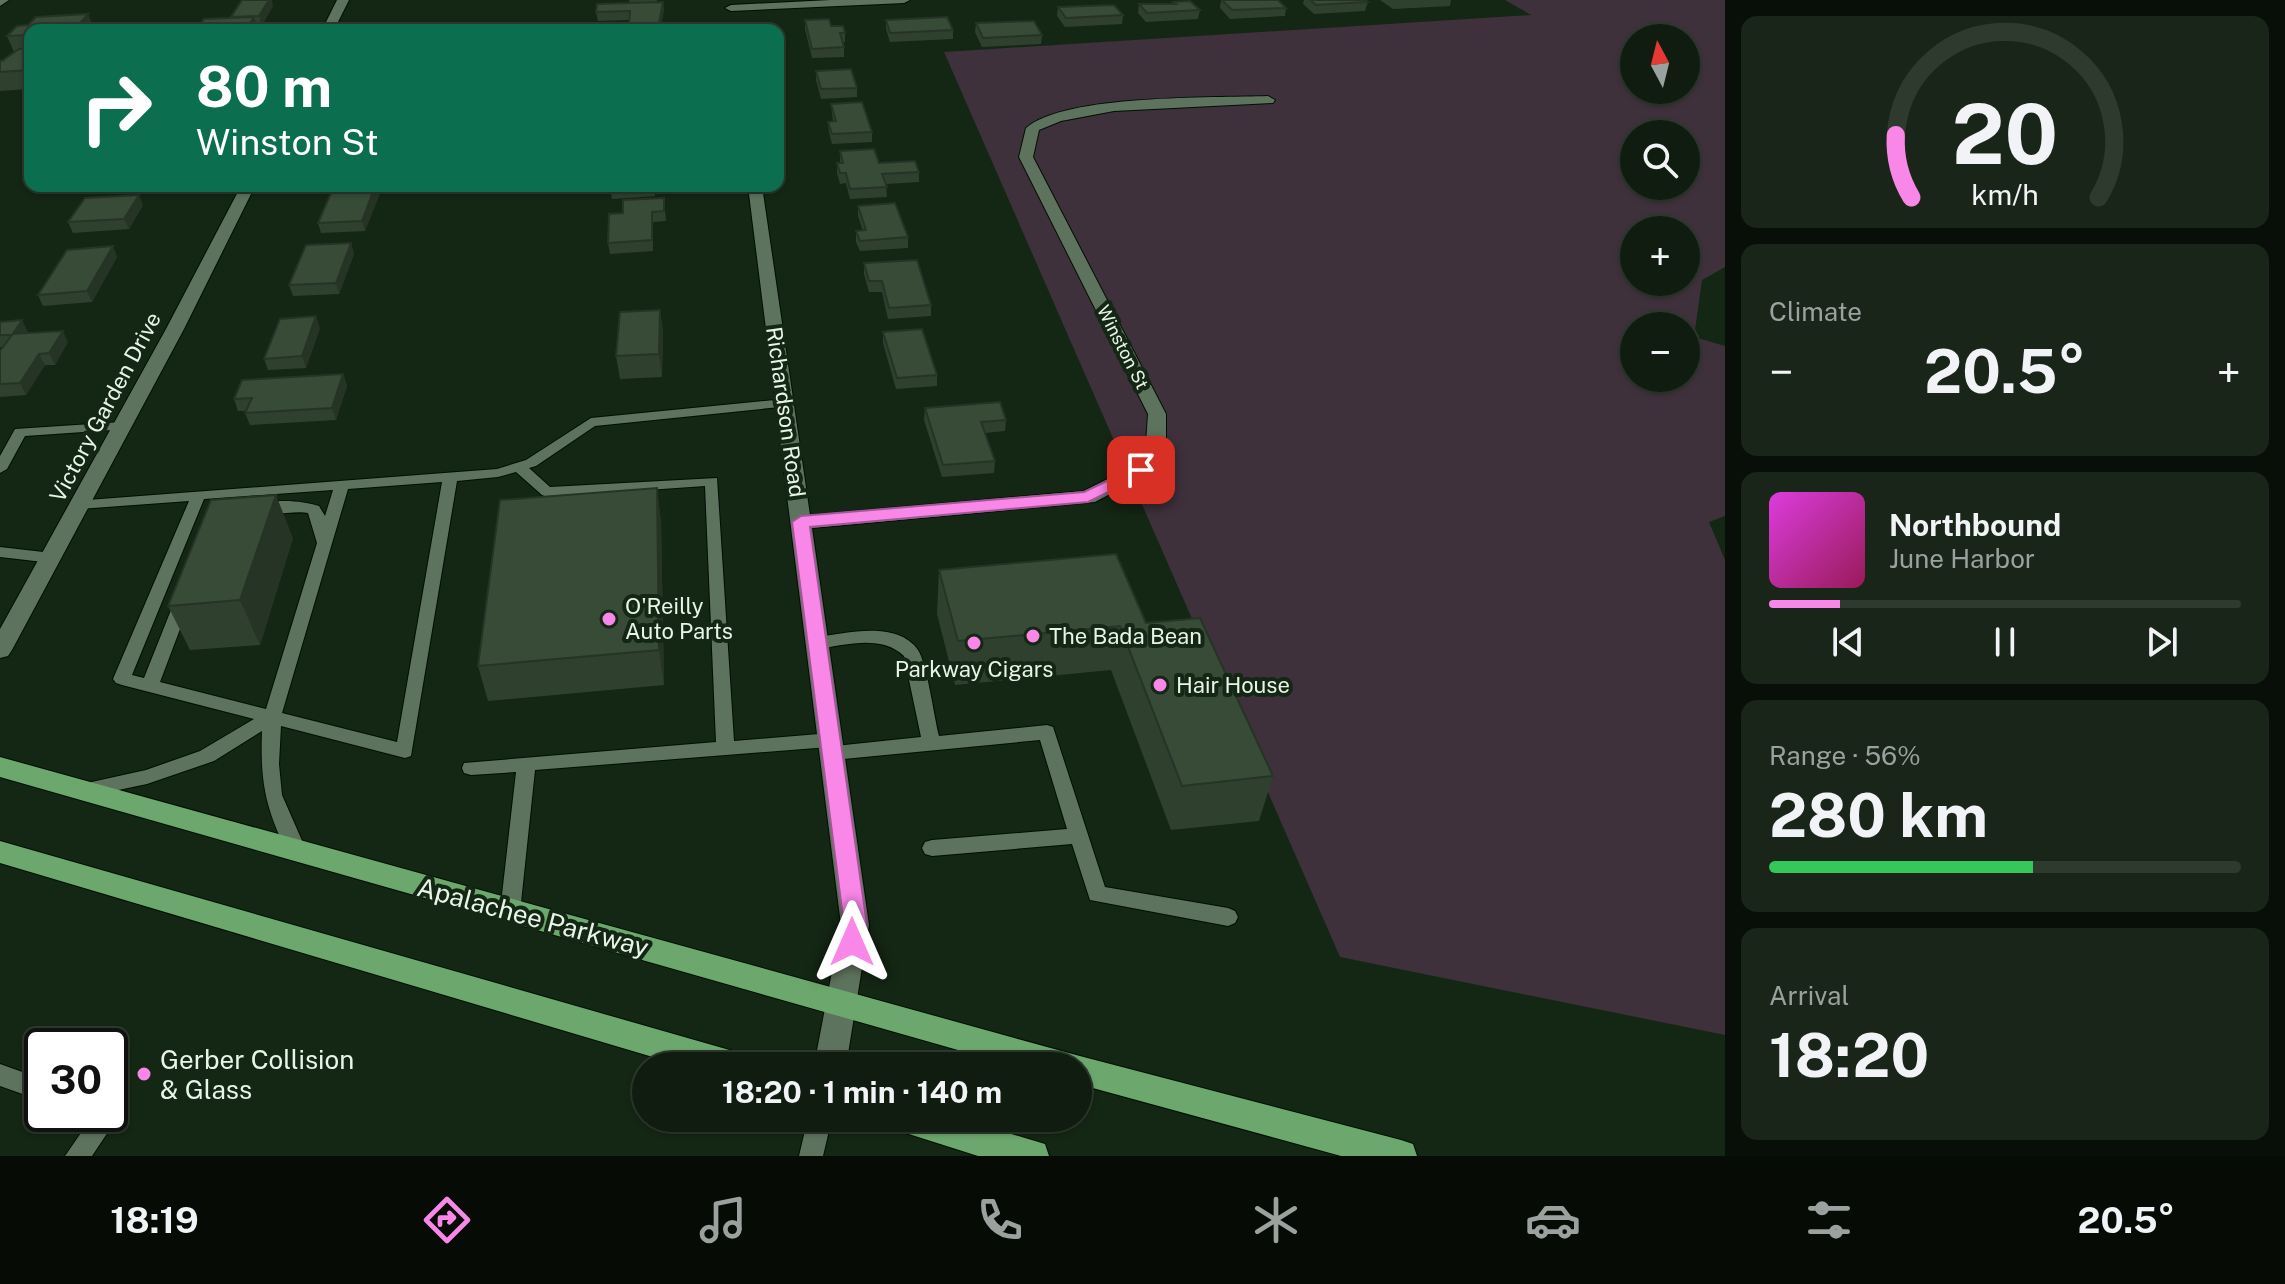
<!DOCTYPE html>
<meta charset="utf-8">
<style>
body{margin:0;font-family:"Public Sans",sans-serif;background:#182518;color:#f1f3f6;height:100vh;display:flex;flex-direction:column;font-size:30px;white-space:nowrap}
*{box-sizing:border-box;margin:0}
p{font-size:26px;color:#9ba19e}
.icon{flex:none;width:44px;height:44px;fill:none;stroke:currentColor;stroke-width:2;stroke-linecap:round;stroke-linejoin:round}
.map{position:relative;flex:1;overflow:hidden}
.panel{display:flex;flex-direction:column;gap:16px;padding:16px;background:#080f08;width:560px}
.panel>*{flex:none}
.hud{position:absolute;left:24px;top:24px;width:760px;height:168px;border-radius:16px;box-shadow:0 2px 6px #0004,0 0 0 2px #2f3a2f;background:#0b6e4f;color:#fff;overflow:hidden}
.needle{width:52px;rotate:353deg}
.buttons{position:absolute;left:1620px;top:24px;display:grid;gap:16px}
.buttons a{display:grid;place-items:center;width:80px;height:80px;border-radius:50%;background:#0f1c0f;box-shadow:0 2px 6px #0004,0 0 0 2px #2f3a2f;font-size:40px}
.speed{position:absolute;left:24px;top:1028px;display:flex;gap:16px;font-size:40px;font-weight:700;text-align:center}
.speed>*{display:grid;place-content:center;width:104px;height:104px;border-radius:50%;background:#0f1c0f;box-shadow:0 2px 6px #0004,0 0 0 2px #2f3a2f;line-height:1}
.speed .limit{border:4px solid #111;border-radius:12px;background:#fff;color:#111}
.pin{position:absolute;display:grid;place-items:center;width:68px;height:68px;color:#fff;margin:-34px;border-radius:16px;box-shadow:0 4px 12px #0006}
.me{position:absolute;width:88px;margin:-44px;rotate:0deg;stroke-linejoin:round;filter:drop-shadow(0 0 6px #0008)}
.turn{display:flex;align-items:center;gap:28px;height:168px;padding:0 40px;font-size:36px}
.turn .icon{width:104px;height:104px;stroke-width:2.5}
.turn b{display:block;font-size:56px;line-height:68px}
.big{font-size:60px;font-weight:700;line-height:1.1}
.panel .card{flex:1;display:flex;flex-direction:column;justify-content:center;gap:12px;min-width:0;padding:0 28px;border-radius:16px;background:#182518}
.panel .dial{align-items:center;gap:0}
.dial svg{height:208px;overflow:visible;fill:none;stroke:#2f3a2f;stroke-width:7;stroke-linecap:round;text-anchor:middle}
.dial text{fill:#f1f3f6;stroke:none}
.song{display:flex;align-items:center;gap:24px}
.cover{width:96px;height:96px;border-radius:12px;background:linear-gradient(135deg,hsl(300 70% 55%),hsl(330 70% 35%))}
.played{height:8px;border-radius:4px;background:linear-gradient(90deg,#f987e8 15%,#2f3a2f 15%)}
.keys{display:flex;justify-content:space-around;direction:ltr}
.heat{display:flex;justify-content:space-between;align-items:center;font-size:44px;direction:ltr}
.charge{height:12px;border-radius:6px;background:linear-gradient(90deg,#34c759 56%,#2f3a2f 0)}
.trip{position:absolute;left:632px;top:1052px;width:460px;height:80px;border-radius:40px;background:#0f1c0f;box-shadow:0 2px 6px #0004,0 0 0 2px #2f3a2f;font-weight:700;line-height:80px;text-align:center}
.dock{display:flex;height:128px;justify-content:space-around;align-items:center;background:#060b06;color:#9ba19e}
.dock .icon{width:56px;height:56px}
.dock .active{color:#f987e8}
.dock b{font-size:36px;color:#f1f3f6}
main{display:flex;flex:1;min-height:0}
.map>svg:first-child{display:block}
.green{fill:#3e313b;fill-rule:evenodd}
.lines{fill:none;stroke-linecap:round;stroke-linejoin:round}
.service-casing{stroke:#010f02;stroke-width:2}
.minor-casing{stroke:#010f02;stroke-width:2}
.primary-casing{stroke:#010f02;stroke-width:2}
.service{fill:#5e735d;fill-rule:evenodd}
.minor{fill:#5e735d;fill-rule:evenodd}
.primary{fill:#6ca76d;fill-rule:evenodd}
.wall{fill:#2f402f}
.shaded-wall{fill:#263426}
.building{fill:#374b37;stroke:#263426;stroke-width:2}
.route{fill:#f987e8;stroke:#a25897;stroke-width:2}
.poi-dot{fill:#f987e8;stroke:#142614;stroke-width:3}
.labels{text-anchor:middle;dominant-baseline:central;stroke-width:8;stroke-linejoin:round;paint-order:stroke}
.far-street-label{font-size:18px;fill:#e8f4e8;stroke:#142614}
.street-label{font-size:22px;fill:#e8f4e8;stroke:#142614}
.poi-label{font-size:22px;fill:#e8f4e8;stroke:#142614;text-anchor:start}
.near-street-label{font-size:26px;fill:#e8f4e8;stroke:#142614}
.near-poi-label{font-size:26px;fill:#e8f4e8;stroke:#142614;text-anchor:start}
</style>
<main>
<div class="map">
<svg width="1725" height="1156" viewBox="0 0 1725 1156">
<rect width="100%" height="100%" fill="#142614"/>
<path class="green" d="M1505,0H1725V267L1702,280L1694,337L1725,346V516L1709,522L1725,560V1035L1340,957L944,52L1531,15ZM1634,38H1686V90H1634ZM1634,134H1686V186H1634ZM1634,230H1686V282H1634ZM1634,326H1686V378H1634Z"/>
<g class="lines">
<defs>
<path id="service" d="M785,399L790,400V406L595,426L536,466L529,468L550,487L717,478L734,741L831,733L837,735L840,740L835,746L921,737L904,656C881,634 846,645 817,649L811,647L809,643L811,639L817,637C847,633 897,620 918,650C927,663 934,717 939,736L1047,725L1053,727L1105,887L1228,908L1235,911L1238,917L1235,923L1228,926L1090,900L1072,844L932,856L925,854L922,848L925,842L932,840L1067,829L1040,740L833,760L826,758L824,753L829,747L535,770L520,912L517,918L510,921L503,918L500,912L516,772L471,775L464,773L462,768L464,763L716,742L705,486L547,497L542,495L516,472L498,477L457,481L411,756L405,758L281,726L279,764L282,795L307,852L304,858L297,860L290,858C266,810 260,785 262,731L214,761L147,784L85,797L78,795L76,790L78,785L146,770L200,751L254,719L122,685L116,683L113,679L189,501L79,509L72,504L74,501L497,469L526,460L591,418ZM442,482L397,742L282,713L348,489ZM333,490L325,516L319,506C302,501 269,497 254,509C267,519 292,510 308,513L317,543L266,709L160,682L191,600L183,594L175,600L144,678L132,675L204,499Z
M122,422L129,426L127,429L25,436L7,469L0,473V456L15,429Z
M0,547L52,553L60,558L52,563L0,557Z
M0,1064L42,1079V1101L0,1086Z
M110,1103L116,1106L120,1114L92,1156H65L94,1114H110Z
M808,1118H832L823,1156H799Z"/>
<path id="minor" d="M0,0H9L0,6Z
M337,0H349L334,30H322Z
M831,0H910L904,3L731,11L725,8L731,5Z
M1268,96L1275,100L1273,103L1114,111L1061,121L1039,130L1033,157L1166,414V443L1148,474L1095,502L812,528L869,925L846,1066H814L841,925L748,186H762L810,515L1084,491L1133,466L1146,443L1148,414L1019,157L1026,128C1065,94 1214,98 1268,96Z
M241,186H255L184,329L12,650L8,656L0,658V629L166,329Z"/>
<path id="primary" d="M0,757L1076,1055L1401,1140L1413,1144L1417,1156H1341L1078,1084V1066H1014L0,777Z
M0,841L733,1051L744,1056L749,1066H683L0,863Z
M888,1118H958L1045,1144L1049,1156H978L893,1129Z"/>
</defs>
<use href="#service" class="service-casing"/>
<use href="#minor" class="minor-casing"/>
<use href="#primary" class="primary-casing"/>
<use href="#service" class="service"/>
<use href="#minor" class="minor"/>
<use href="#primary" class="primary"/>
</g>
<path class="wall" d="M629,0H657V2H663L664,10L660,30H630L629,20L598,21L596,12L630,3Z
M1221,0H1278L1286,8L1285,16L1230,19L1220,8Z
M1304,0H1365L1368,2L1365,11L1314,14L1303,4Z
M1380,0H1451L1450,6L1393,9Z
M1173,2L1200,10L1198,19L1146,22L1138,13L1139,4H1173Z
M273,6L262,25L263,30H198L197,29Z
M1058,7L1123,15L1122,24L1065,27L1057,16Z
M88,14L94,30H30V89L0,91V61L3,60L14,52L7,36L28,25Z
M805,20L831,26L845,33V42H842L844,47V57L812,58L805,29Z
M886,20L953,30V39L890,42L886,29Z
M976,23L1042,35L1041,44L982,47L975,32Z
M816,71L857,88V97L821,99L816,80Z
M831,104L872,132V142L832,144L829,132L828,122L833,121Z
M840,151L879,163L919,172V182L886,184L887,197L850,199L846,183L840,184L837,173V163H840Z
M334,186H378L380,193L365,231L321,233L318,223Z
M610,186H654L655,196L612,199Z
M664,198L666,221L653,222V251L610,254L608,243L623,213Z
M143,205L129,229L73,233L68,222Z
M858,206L908,237V248L860,251L856,242V231H863L858,216Z
M351,243L354,254L339,294L293,296L289,285Z
M113,246L117,257L92,302L43,306L38,295Z
M864,263L931,305V316L888,319L882,292H869L864,274Z
M660,310L663,332L662,377L620,379L616,356Z
M0,322L28,332L27,333L68,342L55,365H45L26,395L0,397V351L3,347H0Z
M320,328L306,368L268,370L264,359Z
M883,332L937,375V386L896,389L883,343Z
M343,374L347,386L336,420L250,425L245,413L247,411H238L234,399Z
M925,408L1006,420L1005,431L985,433L995,461L994,473L942,477L924,420Z
M657,488L661,522L664,685L488,701L478,666Z
M293,538L260,645L190,650L168,606Z
M939,570L1146,623L1273,776L1259,821L1171,830L1111,670L955,685L937,614Z"/>
<path class="shaded-wall" d="M269,0H272L273,6L262,25L263,30H252L250,23L254,17L258,28L261,23L259,16Z
M663,2L664,10L660,30L659,23Z
M88,14L94,30H76V28Z
M375,186H378L380,193L365,231L362,221Z
M139,195L143,205L129,229L124,219Z
M351,243L354,254L339,294L336,283Z
M113,246L117,257L92,302L87,291Z
M660,310L663,332L662,377L659,354Z
M316,316L320,328L306,368L302,356Z
M22,320L28,332L19,345L13,334Z
M63,331L68,342L55,365L49,353Z
M39,354L45,365L26,395L20,383Z
M343,374L347,386L336,420L332,408Z
M657,488L661,522L664,685L659,650Z
M276,495L293,538L260,645L240,600Z"/>
<path class="building" d="M242,0H269L259,16L231,17Z
M1222,0H1278L1286,8L1232,10Z
M1310,0H1365L1368,2L1316,5Z
M1190,1L1200,10L1147,13L1139,4H1176L1173,2Z
M663,2L659,23L629,24L630,11L596,12L597,4Z
M1114,5L1123,15L1066,18L1058,7Z
M88,14L76,28L30,30V35L7,36L17,26L28,25L36,17Z
M254,17L250,23H261L257,30L197,29L204,19Z
M947,17L953,30L890,33L886,20Z
M829,19L831,26H843L845,33H840L844,47L812,49L805,20Z
M1034,21L1042,35L983,38L976,23Z
M30,48V70L0,72V61L5,60H3L19,49Z
M851,69L857,88L821,89L816,71Z
M862,102L872,132L832,134L828,122L836,121L831,104Z
M874,149L879,163L915,161L919,172L882,174L887,187L850,189L846,173H840L837,163H843L840,151Z
M334,186H375L362,221L318,223Z
M610,186H652L610,188Z
M139,195L124,219L68,222L85,198Z
M664,198V211L652,212V240L608,243L609,214L623,213V200Z
M895,203L908,237L860,241L856,231L866,230L858,206Z
M351,243L336,283L289,285L306,245Z
M113,246L87,291L38,295L67,250Z
M917,260L931,305L889,308L882,281H869L864,263Z
M660,310L659,354L616,356L620,312Z
M316,316L302,356L264,359L280,319Z
M22,320L13,334L63,331L49,353L39,354L20,383L0,384V351L12,335H0V322Z
M922,329L937,375L897,378L883,332Z
M343,374L332,408L245,413L252,398L234,399L242,380Z
M1000,402L1006,420L981,422L995,461L943,465L925,408Z
M657,488L659,650L478,666L500,500Z
M276,495L240,600L168,606L211,500Z
M1116,554L1146,623L1200,618L1273,776L1182,786L1120,626L958,641L939,570Z"/>
<path class="route" d="M1141,465L1147,466L1149,470L1147,473L1088,502L810,527L867,925L861,950L852,953L844,950L840,942L844,925L792,522L801,516L1084,492Z"/>
<g class="poi-dot">
<circle cx="609" cy="619" r="8"/>
<circle cx="1033" cy="636" r="8"/>
<circle cx="974" cy="643" r="8"/>
<circle cx="1160" cy="685" r="8"/>
<circle cx="144" cy="1074" r="8"/>
</g>
<g class="labels">
<g class="far-street-label">
<text transform="translate(1123 347) rotate(63)">Winston St</text>
</g>
<g class="street-label">
<text transform="translate(105 407) rotate(-62)">Victory Garden Drive</text>
<text transform="translate(786 412) rotate(82)">Richardson Road</text>
</g>
<g class="poi-label">
<text x="625" y="606">O'Reilly<tspan x="625" dy="25">Auto Parts</tspan></text>
<text x="1049" y="636">The Bada Bean</text>
<text x="974" y="669" text-anchor="middle">Parkway Cigars</text>
<text x="1176" y="685">Hair House</text>
</g>
<g class="near-street-label">
<text transform="translate(533 917) rotate(15)">Apalachee Parkway</text>
</g>
<g class="near-poi-label">
<text x="160" y="1059">Gerber Collision<tspan x="160" dy="30">&amp; Glass</tspan></text>
</g>
</g>
</svg>
<div class="buttons">
<a><svg class="needle" viewBox="-14 -14 28 28"><path d="M0-13l5 13h-10z" fill="#e53935"/><path d="M0 13l5-13h-10z" fill="#9ba19e"/></svg></a>
<a><svg class="icon" aria-label="search" viewBox="0 0 24 24"><circle cx="10" cy="10" r="6"/><path d="M15 15l6 6"/></svg></a>
<a>+</a>
<a>−</a>
</div>
<div class="speed"><div class="limit">30</div></div>
<div class="pin" style="left:1141px;top:470px;background:#d93025"><svg class="icon" aria-label="arrive" viewBox="0 0 24 24"><path d="M6 21V4h12l-3 4 3 4H6"/></svg></div>
<svg class="me" style="left:852px;top:942px" viewBox="-20 -20 40 40"><path d="M0-17L14 15 0 8-14 15z" fill="#f987e8" stroke="#fff" stroke-width="4"/></svg>
<div class="trip">18:20 · 1 min · 140 m</div>
<div class="hud">
<div class="turn"><svg class="icon" aria-label="right" viewBox="0 0 24 24"><path d="M7 20v-9h11M14 6l5 5-5 5"/></svg><div><b>80 m</b>Winston St</div></div>
</div>
</div>
<section class="panel">
<div class="card dial"><svg viewBox="0 0 100 80">
<path d="M14 69A42 42 0 1 1 86 69"/>
<path d="M14 69A42 42 0 0 1 8 45" stroke="#f987e8"/>
<text x="50" y="56" font-size="32" font-weight="700">20</text>
<text x="50" y="72" font-size="11">km/h</text>
</svg></div>
<div class="card"><p>Climate</p>
<div class="heat"><a>−</a><b class="big">20.5°</b><a>+</a></div>
</div>
<div class="card">
<div class="song"><i class="cover"></i><div><b>Northbound</b><p>June Harbor</p></div></div>
<div class="played"></div>
<div class="keys"><svg class="icon" aria-label="previous" viewBox="0 0 24 24"><path d="M18 5L8 12l10 7zM5 5v14"/></svg><svg class="icon" aria-label="pause" viewBox="0 0 24 24"><path d="M8 5v14M16 5v14"/></svg><svg class="icon" aria-label="next" viewBox="0 0 24 24"><path d="M6 5l10 7-10 7zM19 5v14"/></svg></div>
</div>
<div class="card"><p>Range · 56%</p><b class="big">280 km</b><div class="charge"></div></div>
<div class="card"><p>Arrival</p><b class="big">18:20</b></div>
</section>
</main>
<nav class="dock">
<b>18:19</b>
<svg class="icon active" aria-label="directions" viewBox="0 0 24 24"><path d="M12 3l9 9-9 9-9-9zM9 14v-3h6M13 9l2 2-2 2"/></svg>
<svg class="icon" aria-label="music" viewBox="0 0 24 24"><path d="M9 18V5l10-2v13"/><circle cx="6" cy="18" r="3"/><circle cx="16" cy="16" r="3"/></svg>
<svg class="icon" aria-label="phone" viewBox="0 0 24 24"><path d="M5 4h4l2 5-3 2q2 4 5 5l2-3 5 2v4C11 20 4 13 5 4z"/></svg>
<svg class="icon" aria-label="climate" viewBox="0 0 24 24"><path d="M12 3v18M4 7l16 10M4 17L20 7"/></svg>
<svg class="icon" aria-label="car" viewBox="0 0 24 24"><path d="M5 17H2v-5l4-1 3-4h7l3 4 3 1v5h-3M9 17h6M6 11h13"/><circle cx="7" cy="17" r="2"/><circle cx="17" cy="17" r="2"/></svg>
<svg class="icon" aria-label="filters" viewBox="0 0 24 24"><path d="M4 7h16M4 17h16"/><circle cx="9" cy="7" r="2"/><circle cx="15" cy="17" r="2"/></svg>
<b>20.5°</b>
</nav>
